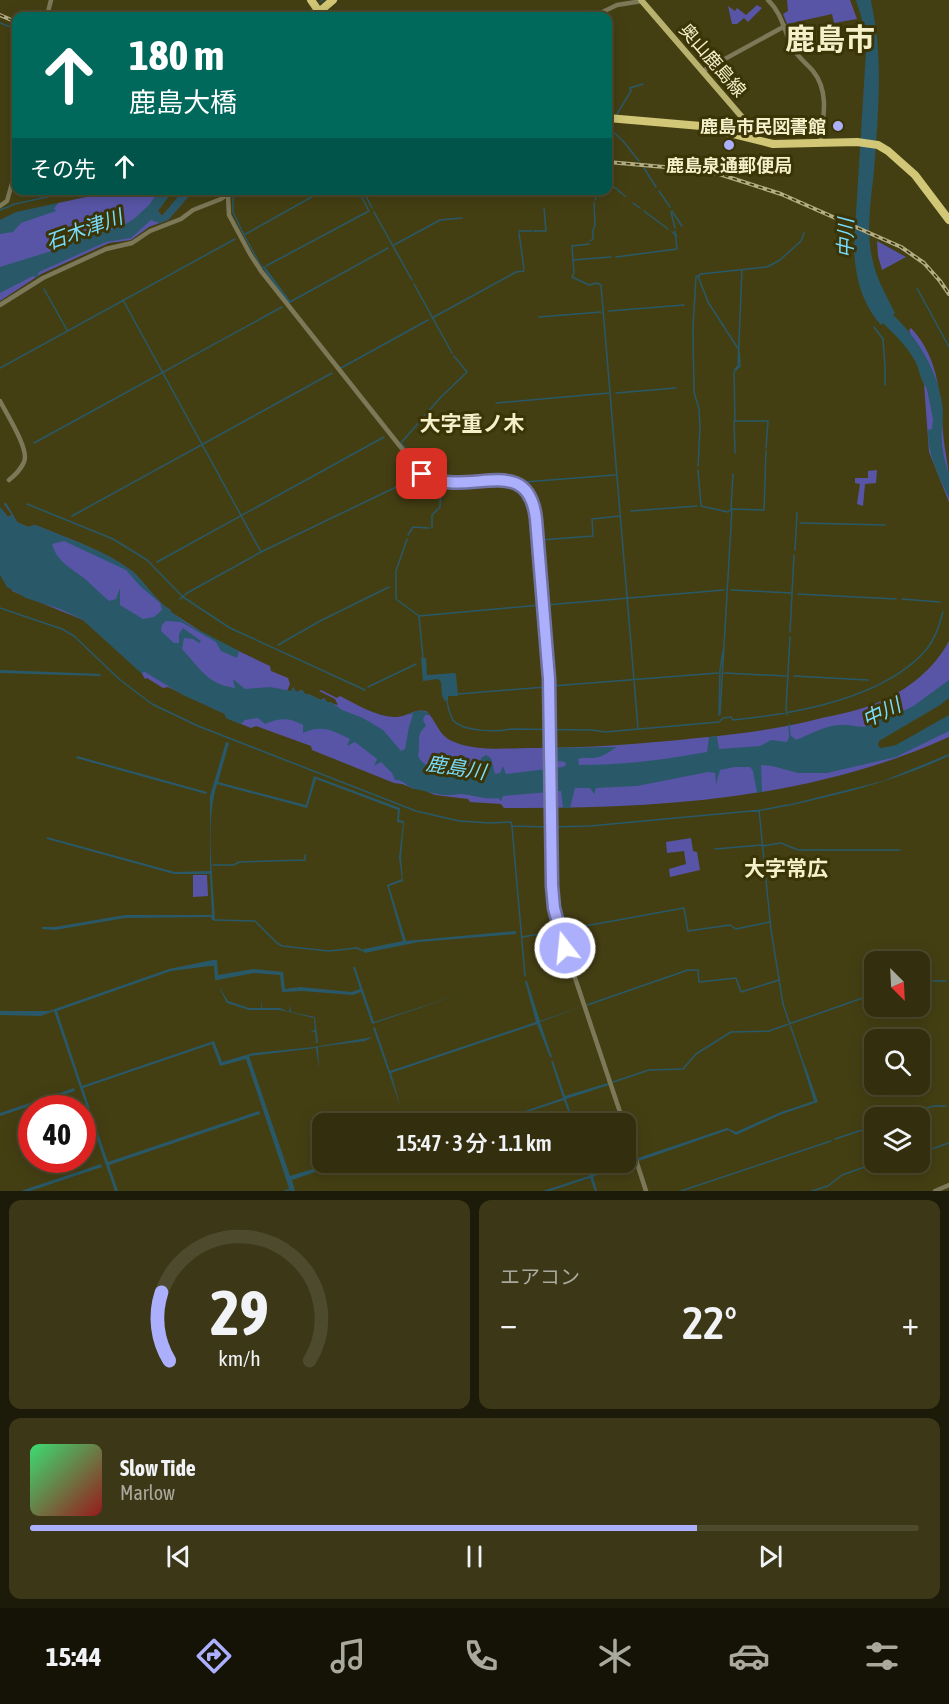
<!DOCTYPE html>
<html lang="ja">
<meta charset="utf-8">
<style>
body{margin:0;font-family:"Asap Condensed","Noto Sans JP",sans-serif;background:#3b3717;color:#f1f3f6;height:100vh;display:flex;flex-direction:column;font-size:22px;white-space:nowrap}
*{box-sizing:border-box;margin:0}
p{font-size:20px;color:#a9a99e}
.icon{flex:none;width:33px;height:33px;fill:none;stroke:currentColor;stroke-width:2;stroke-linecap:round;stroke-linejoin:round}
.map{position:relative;height:1191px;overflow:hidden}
.drawer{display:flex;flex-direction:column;gap:9px;padding:9px;background:#1c1a08;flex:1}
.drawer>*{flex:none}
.banner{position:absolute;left:12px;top:12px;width:600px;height:183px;border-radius:12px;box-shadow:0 3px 15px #0003,0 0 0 2px #4e4a2e;background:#00695c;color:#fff;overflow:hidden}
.needle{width:39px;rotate:156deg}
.buttons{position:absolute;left:864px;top:951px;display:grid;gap:12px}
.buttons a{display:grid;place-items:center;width:66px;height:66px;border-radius:12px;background:#332f0e;box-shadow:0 3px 15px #0003,0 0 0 2px #4e4a2e;font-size:30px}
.speed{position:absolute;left:18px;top:1095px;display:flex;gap:12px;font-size:30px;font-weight:700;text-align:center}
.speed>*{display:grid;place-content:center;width:78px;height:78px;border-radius:50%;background:#332f0e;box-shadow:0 3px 15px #0003,0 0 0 2px #4e4a2e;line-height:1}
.speed .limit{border:9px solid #d22;background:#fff;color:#111}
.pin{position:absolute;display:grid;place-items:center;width:51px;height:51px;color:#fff;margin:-26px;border-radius:12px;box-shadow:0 3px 9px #0006}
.me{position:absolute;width:66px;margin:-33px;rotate:344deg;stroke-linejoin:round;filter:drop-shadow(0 0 4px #0008)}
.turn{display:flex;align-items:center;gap:21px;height:126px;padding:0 18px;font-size:27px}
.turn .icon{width:78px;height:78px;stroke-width:2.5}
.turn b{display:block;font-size:42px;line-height:51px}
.then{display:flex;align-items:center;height:57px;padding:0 18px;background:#0003;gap:12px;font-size:22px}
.big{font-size:45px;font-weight:600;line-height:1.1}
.drawer .tile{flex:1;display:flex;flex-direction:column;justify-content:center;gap:9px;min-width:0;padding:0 21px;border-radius:12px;background:#3b3717}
.drawer .dial{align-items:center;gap:0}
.dial svg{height:156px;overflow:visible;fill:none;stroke:#4e4a2e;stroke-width:7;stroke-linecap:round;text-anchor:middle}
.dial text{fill:#f1f3f6;stroke:none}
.song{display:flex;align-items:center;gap:18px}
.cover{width:72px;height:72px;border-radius:9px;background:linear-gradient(135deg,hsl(140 70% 55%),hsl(0 70% 35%))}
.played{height:6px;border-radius:3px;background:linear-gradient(90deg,#acaffb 75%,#4e4a2e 75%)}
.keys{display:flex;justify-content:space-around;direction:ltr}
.heat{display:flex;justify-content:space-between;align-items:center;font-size:33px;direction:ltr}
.drawer .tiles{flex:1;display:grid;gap:9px;grid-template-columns:1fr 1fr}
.tile:last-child{grid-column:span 2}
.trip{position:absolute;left:312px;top:1113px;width:324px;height:60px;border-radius:12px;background:#332f0e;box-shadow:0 3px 15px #0003,0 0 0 2px #4e4a2e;font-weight:600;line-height:60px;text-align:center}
.dock{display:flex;height:96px;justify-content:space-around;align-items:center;background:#141306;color:#a9a99e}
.dock .icon{width:42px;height:42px}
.dock .on{color:#acaffb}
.dock b{font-size:27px;color:#f1f3f6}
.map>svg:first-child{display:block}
.green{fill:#5855a7}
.water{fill:#295969;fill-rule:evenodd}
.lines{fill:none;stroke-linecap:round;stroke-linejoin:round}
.stream{stroke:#295969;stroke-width:1.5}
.minor{stroke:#7c7858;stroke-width:4.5}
.major{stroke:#b9b16e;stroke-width:6}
.highway{stroke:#d1c776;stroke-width:8}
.rail-casing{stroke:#b2ad84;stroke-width:4}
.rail{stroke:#3a3407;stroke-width:1.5;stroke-dasharray:4.5;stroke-linecap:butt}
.route-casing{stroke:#7072a3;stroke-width:15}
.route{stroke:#acaffb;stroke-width:10}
.poi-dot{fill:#acaffb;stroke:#3a3407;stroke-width:2}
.labels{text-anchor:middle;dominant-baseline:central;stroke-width:6;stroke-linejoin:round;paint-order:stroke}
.street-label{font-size:18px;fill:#f5f0c9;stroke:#3a3407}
.poi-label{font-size:18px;font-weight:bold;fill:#f5f0c9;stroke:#3a3407;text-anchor:end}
.water-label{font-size:20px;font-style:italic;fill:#78dcfd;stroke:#3a3407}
.quarter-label{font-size:21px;font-weight:bold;fill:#f5f0c9;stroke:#3a3407}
.town-label{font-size:30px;font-weight:bold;fill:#f5f0c9;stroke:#3a3407}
</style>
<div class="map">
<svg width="949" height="1191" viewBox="0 0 949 1191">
<rect width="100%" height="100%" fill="#443f13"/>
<path class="green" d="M787,0H850L857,19L834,23L832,14L787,24L783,14L788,11Z
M757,5L762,8L748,22L744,18L737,24H732L728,6L735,11L737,8L746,15Z
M114,191H167L133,226L0,282V225L54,208L58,203Z
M183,191H193L168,220L149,227L131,240L109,243L41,274L0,301V289L158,211L162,216Z
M877,241L906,257L882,270L878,256Z
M911,328C941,360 940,400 944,442C946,457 949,468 949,483L944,473L939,416L909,330Z
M924,384L927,388L949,493V502L929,452Z
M877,470L876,483L865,484L863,506L857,504L860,484L855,483V478H868V471Z
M6,503L17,522L28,527L35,525C67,538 104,550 132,571C144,581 159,605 171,610V612L211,638L270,666L271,671L288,678L290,684L287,691H292L293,687L296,692L302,690L305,694H308L321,700L324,698L327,702L338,705L335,699L319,691L321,690L337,698L340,696C356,704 375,716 394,717C406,718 414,708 426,711C437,721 438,735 452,741C476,752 508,748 533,748C588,748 642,744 697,738C739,734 780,729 822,718C841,714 861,710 879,702C908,690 934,669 949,641V690L882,729L672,766L449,782L400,758L372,730L220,696L141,623L55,590L0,507L8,517L12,515L4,504Z
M0,547L182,679L333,721L409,783L895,756L949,727V737C811,800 654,809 504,808L501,804L470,802L468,799L435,795L421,789H414L402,784L394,783L312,750L311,746L256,726L251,728L226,718L225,714L168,687L163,688L147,678L145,679L141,672L83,620L12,591L13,585Z
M691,838L693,851L697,852L700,870L670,877L669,869L686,864L684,851L667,853L666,842Z
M193,875H207L208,896L193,897Z"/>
<path class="water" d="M856,0H871V2C884,58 878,114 874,171C871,199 866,230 872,258C876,278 886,295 895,313L893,315C920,340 940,375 943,411C943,422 941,433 942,444C943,455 946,465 949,475C949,482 949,491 949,498C939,477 927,454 928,430L932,429L933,419L927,388C920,381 920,370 915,361C907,346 895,335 883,323L881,325C861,302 855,276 854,246L866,52L862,19Z
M152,191H173L158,211L162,216L183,191H193L168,220L159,223L151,220L131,238L106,242L39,272L37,278L33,276L0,293V267L61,248L77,238L121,227L135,218L149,205L155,196Z
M58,203L54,208L56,211L21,223L13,232L0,234V220L16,212Z
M6,503L17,522L28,527L35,525C67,538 104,550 132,571C144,581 159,605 171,610V612L191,626L239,651L237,658L221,651L216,642L181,622L166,621L162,625L161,631L174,643H179V634L183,628L201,641L199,643L193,639L184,638L182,649C201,669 207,684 235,688L233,679L245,689L270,687L291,691L293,687L296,692L302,690L305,694H308L321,700L324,698L327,702H331L342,710L363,718L383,730L401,751L405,749L409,727L413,714L407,715C416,711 422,707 430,715H425L423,720L426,726C415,734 421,745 418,756C424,767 440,776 453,772C464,770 462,768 473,771L480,766L481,758L486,755L491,758L495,774L500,773L503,766L506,774L563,767L566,765L565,762L559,761L555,764L548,761L546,748L617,747C609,752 603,757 593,758C587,758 583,757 578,759L579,765C623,765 664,760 707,752L709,737L717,736L719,749L760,746L771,740L787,742L790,735L796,740C811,734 830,723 846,725C855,725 862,729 870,725V716L875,713L883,719L912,707L949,680V698L940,705L879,741L878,746L881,748L896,745L949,715V731L896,757L827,773H798L772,766L761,765L762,792L757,793L753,771L750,767H735L720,770L716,784L715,773L708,772L637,786L596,788L594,794L590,788H575L570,808H563L561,791L503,796L501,801L498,798C485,800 474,795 461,794C456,794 456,795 452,795C439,796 427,791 415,789C407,788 404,779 395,780L392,773L381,762L374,766L377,759L355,742L347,746L350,739C333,731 322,724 303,733V725C289,717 279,718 265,724L258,718L245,720L241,724L226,718L225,714L183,695L145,672L141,673L83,620L60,609L26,598L7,587L0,575V507L8,517L12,515L4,504ZM64,541L126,570L140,586L160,603L162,610L154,617L143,619L120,605V588L116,599L109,601C101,594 93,586 84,578C71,568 57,562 52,544Z
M421,658H426L427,675L455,673L456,675L458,696H448V700L445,701L442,696L441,682L438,679L423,681Z
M0,670L101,674L100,676L0,673Z
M226,742L229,743L218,782L306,805L314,776L400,808L399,820L404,821L401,858L403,881L389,886L406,941L516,931V934L419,942L364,953V949L403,941L387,885L402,879L399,858L403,823L397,822L398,810L316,779L307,808L217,784C205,822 213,879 215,920H212L211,917L125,918L55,930L42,929V927H55L125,915H212L210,874H174L47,839V837L175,872L210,871V796Z
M949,754V756C895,781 845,793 788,806L787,805L883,781Z
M77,756L207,792L206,794L76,758Z
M213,960H217L218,975L253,969L283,972L285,989L300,987L352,992L360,989L353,967H355L374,1022L464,993L372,1024L361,992L353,995L302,991L282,992L280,975L254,973L217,980H215L214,966H210L171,971L57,1011L82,1086L214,1041L222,1062L253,1053L314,1047L373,1037L365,1041L318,1047L319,1069L316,1048L249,1056L290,1176L332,1163H342L292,1180L295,1191H290L246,1059L220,1066L212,1044L83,1088L94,1122L92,1123L54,1011L41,1016L0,1015V1011H49L169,969Z
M525,981H527L540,1021L583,1006L540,1022L552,1057H550L537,1024L391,1073L401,1108L373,1028L375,1027L390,1071L536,1022Z
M218,985L228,1001L249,1008H261V999L262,1008H280L289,1012L290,1005L291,1012L315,1017L318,1043H316L315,1032L310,1031L315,1030L314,1018L280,1010H249L227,1003Z
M551,1061H553L565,1096L608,1083L609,1085L566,1099L574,1123H572L564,1100L494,1123L487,1124L563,1098Z
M805,1065L818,1102L782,1114L736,1135L728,1130L639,1161L638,1158L727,1128L736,1132L781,1112L814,1101L803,1066Z
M74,1088L75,1091L0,1116V1113Z
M259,1111L260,1114L109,1165L118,1191H115L93,1128L96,1127L108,1162Z
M634,1160V1162L593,1177L597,1191H595L590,1178L550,1191H543L589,1176L585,1163H587L592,1174Z
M101,1164L102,1167L30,1191H21Z"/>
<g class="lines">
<path class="stream" d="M320,2L323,0
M305,16L312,10
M0,23L16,29
M617,114L631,91L630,88L643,84
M608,127L623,141L639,161
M608,131L613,122
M644,168L656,187
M608,182L625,196
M240,190L233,198V212L244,235L324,190
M363,190L372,208
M659,191L670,207
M595,200L597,194L595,190
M633,203L640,208
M0,210L15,204L61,194L62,190
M644,211L668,229
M672,211L682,226
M374,212L412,280
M671,212L675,228
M519,231H532
M534,231H546L544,208
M672,232L677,236
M519,233L524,269
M244,235L262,268L264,267L290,302L388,248
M590,241L593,239V230L595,225L594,203
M589,244L572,246L574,273L572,277L589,285L597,283L601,285L638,728
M394,245L440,220L462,218
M616,257L677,249L675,231
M573,260L611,257
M266,266L369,211L358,190
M265,270L289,303
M698,276L708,302L739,350L740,366L734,372L735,421H768L766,448
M414,284L452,353
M917,288L949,347
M44,289L67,330
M123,300L261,552
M609,311L684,305
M539,317L601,312
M432,318L516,272L524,271
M874,327L883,339L885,366V385
M0,368L235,239
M341,368L428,320
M735,369L738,366L742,270
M616,393L676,388
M496,403L609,393
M734,421L735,453
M34,443L282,307
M698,466L700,427L699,409L694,392L693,328L696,277L701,274L767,267L780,260L801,241L804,233
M698,470L701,506L728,512L730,510
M443,479C423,472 414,459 401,443L440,398L467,372L454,356
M451,480L508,476L524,482L615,475
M456,488L509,484
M27,504L113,539L147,560L183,597L230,628L365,690
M731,509L733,474
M631,511L697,506
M72,516L332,373
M800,523L885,525
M432,528V515L440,507L441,486L453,488
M408,535L413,527L429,528
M407,539L396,571V599L419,616L423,658
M541,540L593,536L592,519L620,516
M795,550L797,512
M157,562L384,437
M728,578L730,543
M731,590L792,593
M798,594L896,599
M180,599L187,593L261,552L419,476
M902,599L940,602
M546,605L724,590
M0,608L62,629L74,636L119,679L152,704L198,726L416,811L459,821L490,823L511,822L512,826L547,827
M419,616L540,605
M790,632L794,555
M278,645L320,621L389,587
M724,673L786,676
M794,676L868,680
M552,686L718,673
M368,687L416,664
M458,694L546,687
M447,701C448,707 450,715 453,720C463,732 497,732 511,729L592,730L605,732L719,722L723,718L731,717L733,720C794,714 884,698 926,650C935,639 939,626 943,612
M720,714L732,509L764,510L766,451
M719,715L720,670L723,651
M787,715L786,708L790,637
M789,724L790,738
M759,810L771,930L783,1004L804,1066
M512,827L525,976
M552,827L590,826L762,810L788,805
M762,846L781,843L798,850H900
M715,849L762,845
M213,865H234L239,862L305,860V855
M214,920L255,921L277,943L282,946L329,951L357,948L364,951
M563,930L684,908L688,931L730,925L736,929L770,922
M522,937L557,931
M920,981H946
M587,1005L688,970H698L699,982L736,978L741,992L779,980
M613,1082L649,1070L683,1069L696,1054L731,1032L769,1031L874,994
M900,1118L933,1106H946
M835,1139L874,1126
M920,1153L949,1143
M285,1191L291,1189
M681,1191L831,1141
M812,1191L828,1186L842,1175L879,1162"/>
<path class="minor" d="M768,0C783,14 784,33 794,50C799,58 807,64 813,71C830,92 823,119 820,144
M47,16L51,0
M594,16L617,5L642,1
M703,71L785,26
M228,195L229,215L250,254L261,271L422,474C466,501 528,450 536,519L549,679L550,858L554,908L565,948L624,1124
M0,206L7,201L16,169
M0,305L43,278L106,249L132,243L150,231L181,219L193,210L221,199L233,190
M0,401C6,413 30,450 24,462C21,469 14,476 9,480
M626,1129L646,1191
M935,1191L949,1185"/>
<path class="major" d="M641,0L754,131L759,141"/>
<path class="highway" d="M311,0L322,16
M319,12L333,0
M608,118L701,126L773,144L857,142L878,145L888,151L915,175L949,220"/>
<defs>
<path id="rail" d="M0,15L16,22
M608,162L687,169L719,174L781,194L901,247L924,263L940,281L949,294"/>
</defs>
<use href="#rail" class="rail-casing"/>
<use href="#rail" class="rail"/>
</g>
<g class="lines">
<defs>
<path id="route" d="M422,474C466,501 528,449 536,519L549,679L552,886L554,908L565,948"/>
</defs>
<use href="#route" class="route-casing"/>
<use href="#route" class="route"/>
</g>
<g class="poi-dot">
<circle cx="838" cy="126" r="6"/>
<circle cx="729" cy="145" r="6"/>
</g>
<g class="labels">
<g class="street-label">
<text transform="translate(713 60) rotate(49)">奥山鹿島線</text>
</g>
<g class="poi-label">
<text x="826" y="126">鹿島市民図書館</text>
<text x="729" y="165" text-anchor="middle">鹿島泉通郵便局</text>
</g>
<g class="water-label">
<text transform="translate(84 229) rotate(-20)">石木津川</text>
<text transform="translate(845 238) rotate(-89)">中川</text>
<text transform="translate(881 712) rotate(-26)">中川</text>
<text transform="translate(456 767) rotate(9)">鹿島川</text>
</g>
<g class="quarter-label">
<text x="472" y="423">大字重ノ木</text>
<text x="786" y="868">大字常広</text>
</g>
<g class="town-label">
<text x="830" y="39">鹿島市</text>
</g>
</g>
</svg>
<div class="buttons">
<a><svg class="needle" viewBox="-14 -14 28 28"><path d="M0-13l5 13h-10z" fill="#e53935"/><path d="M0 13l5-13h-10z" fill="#a9a99e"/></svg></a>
<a><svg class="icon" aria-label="search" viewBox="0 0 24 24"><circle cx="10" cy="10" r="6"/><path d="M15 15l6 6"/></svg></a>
<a><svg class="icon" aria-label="layers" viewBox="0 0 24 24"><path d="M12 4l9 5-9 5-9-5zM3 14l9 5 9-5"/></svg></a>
</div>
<div class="speed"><div class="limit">40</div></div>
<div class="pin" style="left:422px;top:474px;background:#d93025"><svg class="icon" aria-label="arrive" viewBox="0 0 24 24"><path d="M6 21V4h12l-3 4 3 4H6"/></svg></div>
<svg class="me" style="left:565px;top:948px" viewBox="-20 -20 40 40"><circle r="17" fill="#acaffb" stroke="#fff" stroke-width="3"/><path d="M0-11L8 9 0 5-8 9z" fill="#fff"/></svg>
<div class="trip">15:47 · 3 分 · 1.1 km</div>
<div class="banner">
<div class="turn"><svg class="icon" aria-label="ahead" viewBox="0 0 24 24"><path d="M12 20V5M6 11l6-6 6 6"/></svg><div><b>180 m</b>鹿島大橋</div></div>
<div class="then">その先<svg class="icon" aria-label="ahead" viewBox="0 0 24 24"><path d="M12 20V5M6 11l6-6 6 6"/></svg></div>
</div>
</div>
<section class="drawer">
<div class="tiles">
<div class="tile dial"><svg viewBox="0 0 100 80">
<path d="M14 69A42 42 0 1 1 86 69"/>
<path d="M14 69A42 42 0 0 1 10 34" stroke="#acaffb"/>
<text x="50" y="56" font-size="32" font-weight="700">29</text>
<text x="50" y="72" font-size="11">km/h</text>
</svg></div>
<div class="tile"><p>エアコン</p>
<div class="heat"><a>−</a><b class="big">22°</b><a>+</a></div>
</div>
<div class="tile">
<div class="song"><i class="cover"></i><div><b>Slow Tide</b><p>Marlow</p></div></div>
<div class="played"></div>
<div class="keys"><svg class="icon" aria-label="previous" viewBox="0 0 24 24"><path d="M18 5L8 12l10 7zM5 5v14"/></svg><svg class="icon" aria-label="pause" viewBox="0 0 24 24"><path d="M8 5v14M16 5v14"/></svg><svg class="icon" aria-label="next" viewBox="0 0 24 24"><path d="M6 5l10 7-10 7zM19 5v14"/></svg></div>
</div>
</div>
</section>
<nav class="dock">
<b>15:44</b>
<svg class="icon on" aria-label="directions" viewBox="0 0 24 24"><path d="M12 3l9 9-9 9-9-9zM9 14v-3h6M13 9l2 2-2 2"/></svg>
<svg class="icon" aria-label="music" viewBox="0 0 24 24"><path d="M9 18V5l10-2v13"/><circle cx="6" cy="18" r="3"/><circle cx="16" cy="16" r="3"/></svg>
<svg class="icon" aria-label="phone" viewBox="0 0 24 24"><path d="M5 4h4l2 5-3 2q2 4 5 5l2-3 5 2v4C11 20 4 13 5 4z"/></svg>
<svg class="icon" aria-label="climate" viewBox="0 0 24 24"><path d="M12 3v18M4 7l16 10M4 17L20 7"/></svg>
<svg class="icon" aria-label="car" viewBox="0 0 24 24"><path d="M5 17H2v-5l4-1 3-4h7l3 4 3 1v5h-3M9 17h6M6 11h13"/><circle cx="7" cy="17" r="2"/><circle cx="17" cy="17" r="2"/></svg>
<svg class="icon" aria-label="filters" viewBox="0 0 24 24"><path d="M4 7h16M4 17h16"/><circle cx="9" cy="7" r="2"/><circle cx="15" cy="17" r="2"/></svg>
</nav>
